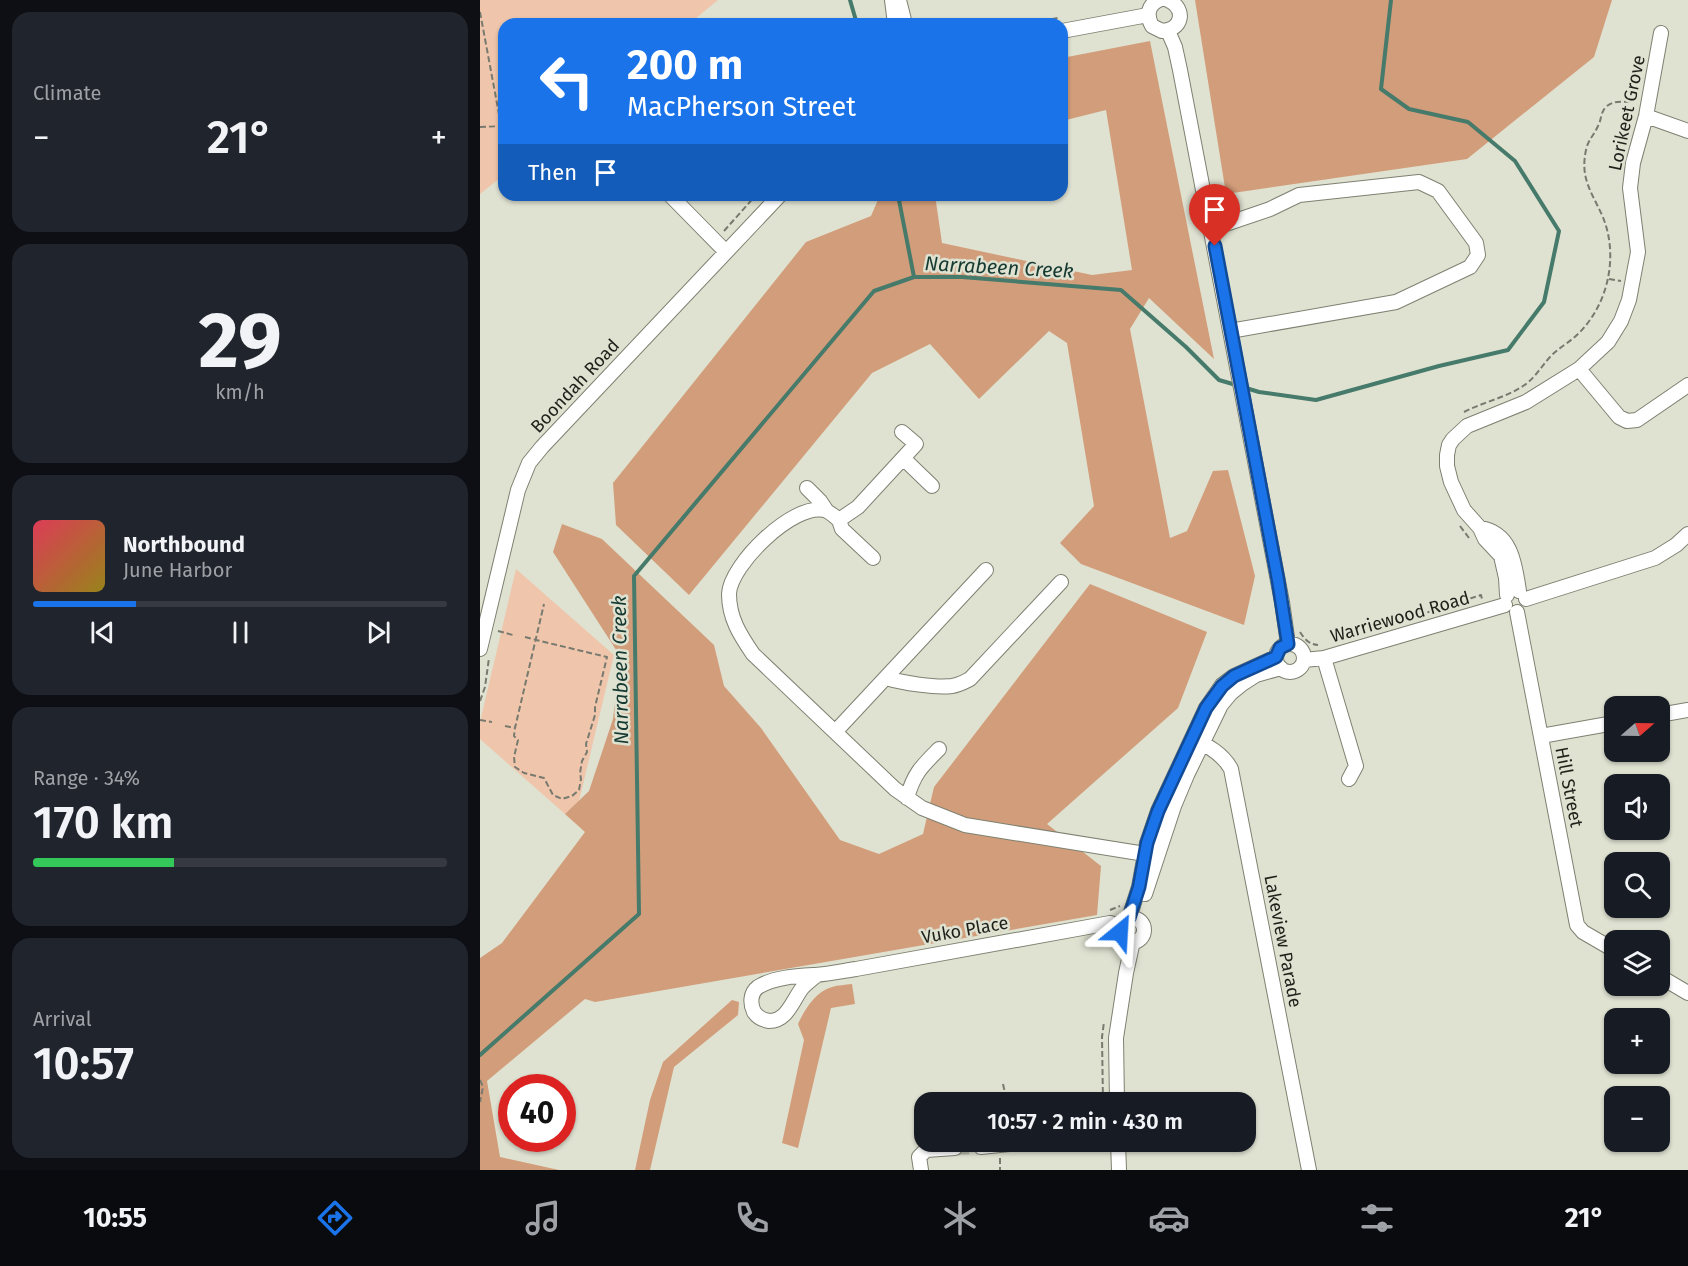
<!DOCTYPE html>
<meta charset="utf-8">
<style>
body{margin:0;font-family:"Fira Sans",sans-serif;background:#20242c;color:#f1f3f6;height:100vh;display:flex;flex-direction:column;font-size:22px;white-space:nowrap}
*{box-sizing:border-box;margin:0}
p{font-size:20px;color:#9ea1a6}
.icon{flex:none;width:33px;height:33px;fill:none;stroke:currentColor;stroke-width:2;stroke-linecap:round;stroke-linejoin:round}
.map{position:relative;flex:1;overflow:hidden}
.sheet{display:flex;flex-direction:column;gap:12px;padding:12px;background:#0d0f14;width:480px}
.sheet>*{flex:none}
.hud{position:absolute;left:18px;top:18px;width:570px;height:183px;border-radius:18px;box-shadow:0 2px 4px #0004;background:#1a73e8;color:#fff;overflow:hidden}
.needle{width:39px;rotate:70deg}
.fabs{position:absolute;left:1124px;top:696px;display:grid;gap:12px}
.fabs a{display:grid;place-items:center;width:66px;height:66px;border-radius:12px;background:#171b24;box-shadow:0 2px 4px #0004;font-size:30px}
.speed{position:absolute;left:18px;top:1074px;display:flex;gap:12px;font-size:30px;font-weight:700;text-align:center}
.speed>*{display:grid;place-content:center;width:78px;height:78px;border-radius:50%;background:#171b24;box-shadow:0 2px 4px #0004;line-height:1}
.speed .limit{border:9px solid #d22;background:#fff;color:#111}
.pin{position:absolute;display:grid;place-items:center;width:51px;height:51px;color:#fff;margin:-62px -26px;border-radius:50% 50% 50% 0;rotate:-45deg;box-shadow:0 0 6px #0007}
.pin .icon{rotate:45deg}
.me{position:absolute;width:66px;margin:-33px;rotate:27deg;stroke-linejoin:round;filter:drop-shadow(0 0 4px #0008)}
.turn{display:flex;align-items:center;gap:21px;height:126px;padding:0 30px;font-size:27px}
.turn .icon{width:78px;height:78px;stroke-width:2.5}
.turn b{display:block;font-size:42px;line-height:51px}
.then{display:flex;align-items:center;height:57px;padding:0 30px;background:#0003;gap:12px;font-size:22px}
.big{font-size:45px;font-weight:600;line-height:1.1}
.sheet .widget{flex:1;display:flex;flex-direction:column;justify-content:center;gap:9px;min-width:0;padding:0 21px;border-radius:18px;background:#20242c}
.sheet .dial{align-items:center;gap:0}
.dial b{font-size:78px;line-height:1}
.song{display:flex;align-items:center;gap:18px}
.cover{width:72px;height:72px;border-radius:9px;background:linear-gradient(135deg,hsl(350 70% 55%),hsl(50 70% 35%))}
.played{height:6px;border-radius:3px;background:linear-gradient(90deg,#1a73e8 25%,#363941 25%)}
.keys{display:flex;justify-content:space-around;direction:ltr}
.heat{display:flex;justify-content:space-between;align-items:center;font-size:33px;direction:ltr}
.charge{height:9px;border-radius:4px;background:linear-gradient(90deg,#34c759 34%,#363941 0)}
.trip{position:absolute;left:434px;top:1092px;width:342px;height:60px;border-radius:18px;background:#171b24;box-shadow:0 2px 4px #0004;font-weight:600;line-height:60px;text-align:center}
.tabs{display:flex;height:96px;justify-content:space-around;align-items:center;background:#090b0e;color:#9ea1a6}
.tabs .icon{width:42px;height:42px}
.tabs .on{color:#1a73e8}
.tabs b{font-size:27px;color:#f1f3f6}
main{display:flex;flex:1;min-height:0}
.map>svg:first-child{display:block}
.green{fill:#efc6ac}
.forest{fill:#d29d7a}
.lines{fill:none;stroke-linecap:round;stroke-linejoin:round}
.stream{stroke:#467a6b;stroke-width:4}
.minor-tunnel{stroke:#b9bbac;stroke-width:14;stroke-dasharray:14 7;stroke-linecap:butt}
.minor-casing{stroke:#7e8171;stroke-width:16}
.path{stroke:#797a6f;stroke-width:2;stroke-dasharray:6 3;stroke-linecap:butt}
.minor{stroke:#fff;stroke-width:14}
.route-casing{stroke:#114b97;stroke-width:15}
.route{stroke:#1a73e8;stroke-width:10}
.labels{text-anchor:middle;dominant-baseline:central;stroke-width:5;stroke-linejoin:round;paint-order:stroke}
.street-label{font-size:18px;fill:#1f201a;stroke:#dfe2d1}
.water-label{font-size:20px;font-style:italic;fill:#163a32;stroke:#dfe2d1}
</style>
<main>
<section class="sheet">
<div class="widget"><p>Climate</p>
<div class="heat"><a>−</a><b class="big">21°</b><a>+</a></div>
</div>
<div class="widget dial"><b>29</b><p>km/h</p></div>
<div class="widget">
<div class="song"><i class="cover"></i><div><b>Northbound</b><p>June Harbor</p></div></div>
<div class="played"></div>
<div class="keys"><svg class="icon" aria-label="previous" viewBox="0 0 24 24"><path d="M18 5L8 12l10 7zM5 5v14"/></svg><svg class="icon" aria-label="pause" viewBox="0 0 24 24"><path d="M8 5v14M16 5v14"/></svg><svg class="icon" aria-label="next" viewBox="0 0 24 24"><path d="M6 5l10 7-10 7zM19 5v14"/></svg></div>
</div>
<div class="widget"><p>Range · 34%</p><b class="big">170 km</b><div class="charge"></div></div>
<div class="widget"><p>Arrival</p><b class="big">10:57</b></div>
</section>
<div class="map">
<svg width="1208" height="1170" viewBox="0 0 1208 1170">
<rect width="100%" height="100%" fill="#dfe2d1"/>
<path class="green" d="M0,0H238L209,24H24V175L0,194Z
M36,569L134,655L94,822L0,739V722Z"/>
<path class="forest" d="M715,0H1132L1114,57L987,159L746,194Z
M670,41L734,359L669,298L650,329L690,538L707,531L733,471L748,470L775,576L764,625L601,564L580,543L614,506L587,343L569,331L499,399L450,344L392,373L209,595L136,525L133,483L326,242L391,216L400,195H455L462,243L612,275L652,270L626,110L582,121V58Z
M82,524L122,539L234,645L244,686L281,728L360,840L399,854L443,834L454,787L610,584L727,632L698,708L567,824L621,866L617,915L115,1002L105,999L7,1081L20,1157L79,1170H0V958L22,943L105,832L85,814L109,791L133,719L140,656L73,552Z
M372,984L375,1004L351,1008L318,1148L302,1143L324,1040L318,1024C325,1009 335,992 352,987C358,985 365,985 372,984Z
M252,1000L259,1002L258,1015L194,1067L170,1170H155L170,1100L183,1062Z"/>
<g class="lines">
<path class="stream" d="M370,0L377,24
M418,195L434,277
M766,388L779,392L836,400L959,366L1028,350L1064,302L1079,231L1035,161L988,122L929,109L901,89L911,0
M0,1055L159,914L154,576L394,291L434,277H482L641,290L706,347L739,380L756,385"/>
<path class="minor-tunnel" d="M475,1148L501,1147"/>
<defs>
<path id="minor" d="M412,0L415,24
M419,0L425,24
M679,0C668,5 666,15 672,26L682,31C702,30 707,9 688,0
M582,31L668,15
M688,31L695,47L700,70L802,602L808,644
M1166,116L1208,131
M190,195L246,252
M731,226L749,223L790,209L819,195L939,182L958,191L996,243L998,255L990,267L916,302L750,331
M1099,369L1139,417L1147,421L1157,420L1208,385
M422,432L436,444L378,507L359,520C355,517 349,511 344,510C313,503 250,565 249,594C249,618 260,635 273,654L415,789L442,808L485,825L665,854
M423,458L452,486
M327,488L340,501L346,510
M359,520L362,529L393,558
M1000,528C1032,533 1035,565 1039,591
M1027,595L1026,578L1021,556L1005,539L1000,528L984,510L971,482L967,466V455L969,445L973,439L987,426L1046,402L1099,369L1128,342L1141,321L1149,300L1158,252L1150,188L1153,163L1166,116L1181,33
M1046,599L1175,558L1196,545L1208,534
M1037,612L1097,925L1103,932L1134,950
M796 658a14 14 0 1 1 28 0a14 14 0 1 1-28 0Z
M0,649L38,490L49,463L62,447L300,195
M844,658L876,766L869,779
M824,660L844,658L1025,605
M406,678C423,683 455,688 472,686C479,685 484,682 490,679L581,582
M1179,715L1208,710
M355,732L506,570
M1061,736L1134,723
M712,738C727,745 743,754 751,769L829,1170
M427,798C434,773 442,766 459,749
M665,894L694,806L707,775L741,705L751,693L762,684L776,675L801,668
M649,918L659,887L667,843L678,811L726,708L742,685L754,676L796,657
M640 930a12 12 0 1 1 24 0a12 12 0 1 1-24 0Z
M337,975C332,979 327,983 323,987C313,999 308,1021 289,1021C283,1020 278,1018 274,1012C270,1004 270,993 278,987C294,977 317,976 335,975C349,974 363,971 376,969C457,954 538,939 619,925L630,923L640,926
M1179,976L1208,993
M637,1102L636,1038L646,973L653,941
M638,1142L639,1170
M501,1147L529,1144
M441,1170L439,1157L446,1150L475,1148"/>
</defs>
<use href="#minor" class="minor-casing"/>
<path class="path" d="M0,12L21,125
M545,24L578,18
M0,127L24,126
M244,231L276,195
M1129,279L1141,281
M984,412C1003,402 1025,398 1043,386C1056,378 1063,363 1074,353C1082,346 1091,341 1099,333C1129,303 1139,254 1122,215C1111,191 1100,178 1106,150C1108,140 1114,135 1118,126C1122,119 1120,112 1127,106C1137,98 1147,105 1157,99
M980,526L989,538
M896,629L1001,595L1002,599
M18,631L33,635
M820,632C825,640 829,644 838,645
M45,637L56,640L127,657L115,707V715L106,744L107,752L102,761L100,773L101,779L99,790L92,796L82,799L73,795L64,778L44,773L35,767L34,757L38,740L34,736L35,728L64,604
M0,701L5,687L9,658
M0,720L12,722
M25,726L35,728
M630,910L640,906
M631,936L632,944L636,948L638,952
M0,1080L3,1087L0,1102
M523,1084L527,1102
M562,1102L607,1096L623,1098
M623,1102L622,1037L624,1022
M520,1158V1170"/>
<use href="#minor" class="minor"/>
</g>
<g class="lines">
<defs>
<path id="route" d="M640,932C641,925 642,921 649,918L659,887L667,843L678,811L726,708L742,686L754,676L796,657L800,648L808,644L798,580L735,246"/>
</defs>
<use href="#route" class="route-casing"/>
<use href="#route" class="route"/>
</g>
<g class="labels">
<g class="street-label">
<text transform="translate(1147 113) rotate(-78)">Lorikeet Grove</text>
<text transform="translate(95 386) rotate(-47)">Boondah Road</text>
<text transform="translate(920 617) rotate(-16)">Warriewood Road</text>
<text transform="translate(1089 787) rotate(79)">Hill Street</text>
<text transform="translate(485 930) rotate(-10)">Vuko Place</text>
<text transform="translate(803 941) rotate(79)">Lakeview Parade</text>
</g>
<g class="water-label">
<text transform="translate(519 267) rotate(3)">Narrabeen Creek</text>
<text transform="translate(140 670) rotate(-91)">Narrabeen Creek</text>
</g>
</g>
</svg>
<div class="fabs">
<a><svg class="needle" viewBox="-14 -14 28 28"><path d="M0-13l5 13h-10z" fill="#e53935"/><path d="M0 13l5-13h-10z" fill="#9ea1a6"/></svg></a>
<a><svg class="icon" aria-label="sound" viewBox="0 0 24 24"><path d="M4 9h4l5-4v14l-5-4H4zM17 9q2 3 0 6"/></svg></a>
<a><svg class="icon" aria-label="search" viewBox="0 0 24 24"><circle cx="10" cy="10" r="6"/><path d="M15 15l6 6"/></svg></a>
<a><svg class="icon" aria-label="layers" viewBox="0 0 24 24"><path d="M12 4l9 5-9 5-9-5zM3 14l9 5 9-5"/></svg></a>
<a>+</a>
<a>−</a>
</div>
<div class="speed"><div class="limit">40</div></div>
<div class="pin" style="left:735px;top:246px;background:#d93025"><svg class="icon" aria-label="arrive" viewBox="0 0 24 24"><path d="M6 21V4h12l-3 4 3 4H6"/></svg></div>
<svg class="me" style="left:640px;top:932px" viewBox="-20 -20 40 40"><path d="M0-17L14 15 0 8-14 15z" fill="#1a73e8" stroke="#fff" stroke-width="4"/></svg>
<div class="trip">10:57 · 2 min · 430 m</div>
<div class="hud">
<div class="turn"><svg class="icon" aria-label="left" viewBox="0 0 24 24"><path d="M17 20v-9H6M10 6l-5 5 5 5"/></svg><div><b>200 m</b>MacPherson Street</div></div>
<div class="then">Then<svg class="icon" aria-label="arrive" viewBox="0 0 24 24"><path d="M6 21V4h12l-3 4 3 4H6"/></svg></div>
</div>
</div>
</main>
<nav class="tabs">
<b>10:55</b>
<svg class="icon on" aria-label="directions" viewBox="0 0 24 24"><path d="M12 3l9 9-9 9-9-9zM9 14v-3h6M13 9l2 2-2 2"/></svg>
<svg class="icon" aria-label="music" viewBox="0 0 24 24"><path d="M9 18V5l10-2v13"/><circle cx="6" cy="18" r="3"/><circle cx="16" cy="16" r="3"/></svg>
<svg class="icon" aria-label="phone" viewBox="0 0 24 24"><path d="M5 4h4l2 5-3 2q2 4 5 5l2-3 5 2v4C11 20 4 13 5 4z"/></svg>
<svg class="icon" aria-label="climate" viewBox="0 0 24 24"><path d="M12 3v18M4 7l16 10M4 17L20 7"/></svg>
<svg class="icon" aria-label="car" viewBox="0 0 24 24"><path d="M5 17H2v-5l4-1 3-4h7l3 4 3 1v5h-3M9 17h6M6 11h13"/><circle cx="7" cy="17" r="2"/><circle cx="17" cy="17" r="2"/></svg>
<svg class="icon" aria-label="filters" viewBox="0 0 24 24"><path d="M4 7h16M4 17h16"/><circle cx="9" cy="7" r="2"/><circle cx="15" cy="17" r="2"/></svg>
<b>21°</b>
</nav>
